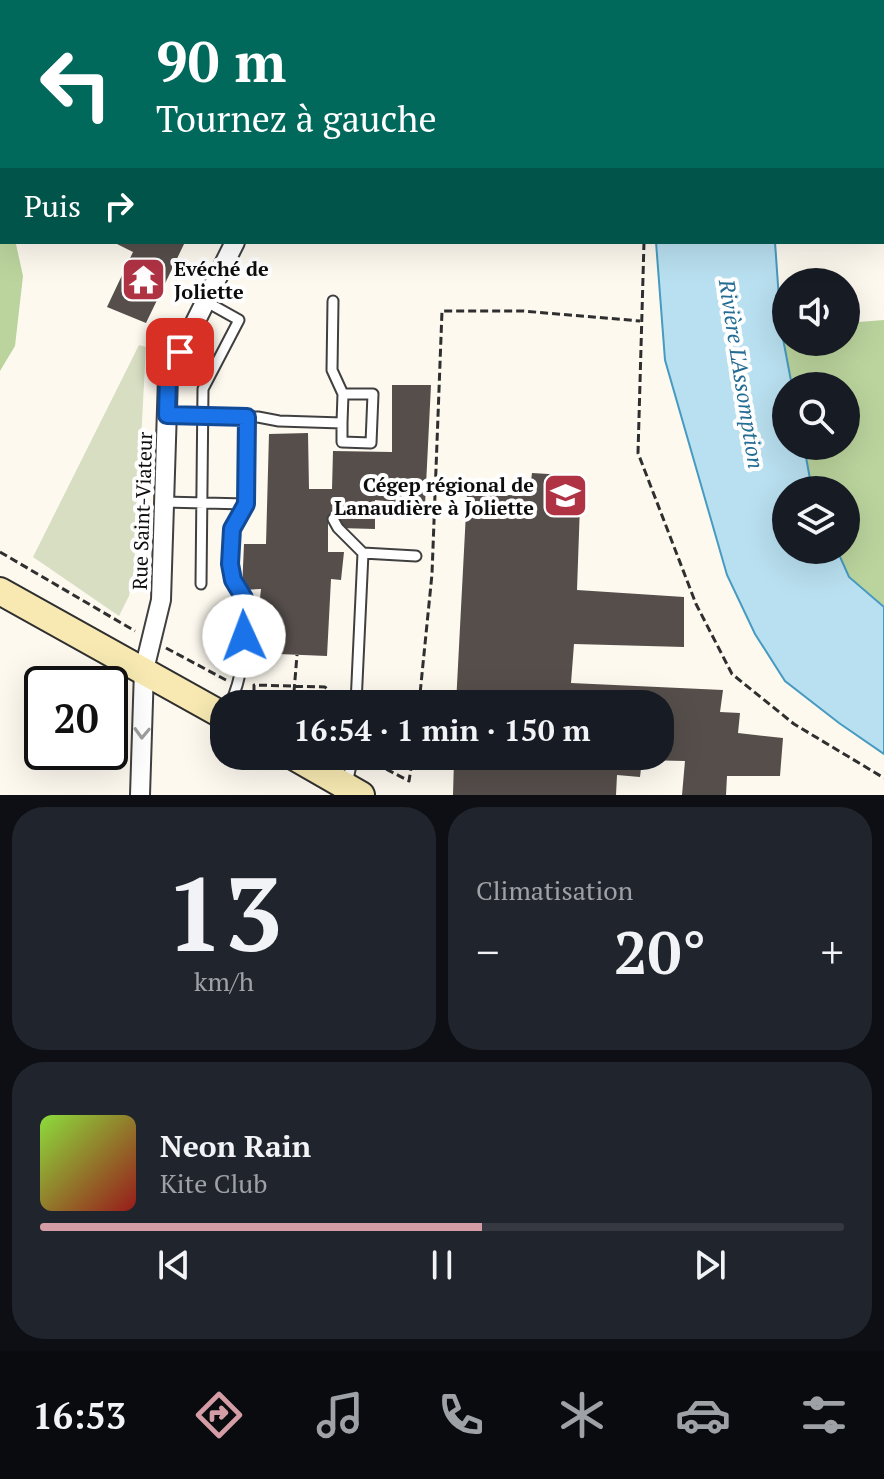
<!DOCTYPE html>
<html lang="fr">
<meta charset="utf-8">
<style>
body{margin:0;font-family:"PT Serif",serif;background:#20242c;color:#f1f3f6;height:100vh;display:flex;flex-direction:column;font-size:30px;white-space:nowrap}
*{box-sizing:border-box;margin:0}
p{font-size:26px;color:#9ea1a6}
.icon{flex:none;width:44px;height:44px;fill:none;stroke:currentColor;stroke-width:2;stroke-linecap:round;stroke-linejoin:round}
.map{position:relative;height:795px;overflow:hidden}
.details{display:flex;flex-direction:column;gap:12px;padding:12px;background:#0d0f14;flex:1}
.details>*{flex:none}
.guide{position:absolute;left:0px;top:0px;width:884px;height:244px;box-shadow:0 8px 32px #0002;background:#00695c;color:#fff;overflow:hidden}
.fabs{position:absolute;left:772px;top:268px;display:grid;gap:16px}
.fabs a{display:grid;place-items:center;width:88px;height:88px;border-radius:50%;background:#171b24;box-shadow:0 8px 32px #0002;font-size:40px}
.speed{position:absolute;left:24px;top:666px;display:flex;gap:16px;font-size:40px;font-weight:700;text-align:center}
.speed>*{display:grid;place-content:center;width:104px;height:104px;border-radius:50%;background:#171b24;box-shadow:0 8px 32px #0002;line-height:1}
.speed .limit{border:4px solid #111;border-radius:12px;background:#fff;color:#111}
.pin{position:absolute;display:grid;place-items:center;width:68px;height:68px;color:#fff;margin:-34px;border-radius:16px;box-shadow:0 4px 12px #0006}
.me{position:absolute;width:88px;margin:-44px;rotate:358deg;stroke-linejoin:round;filter:drop-shadow(0 0 6px #0008)}
.turn{display:flex;align-items:center;gap:28px;height:168px;padding:0 24px;font-size:36px}
.turn .icon{width:104px;height:104px;stroke-width:2.5}
.turn b{display:block;font-size:56px;line-height:68px}
.then{display:flex;align-items:center;height:76px;padding:0 24px;background:#0003;gap:16px;font-size:30px}
.big{font-size:60px;font-weight:700;line-height:1.1}
.details .widget{flex:1;display:flex;flex-direction:column;justify-content:center;gap:12px;min-width:0;padding:0 28px;border-radius:32px;background:#20242c}
.details .dial{align-items:center;gap:0}
.dial b{font-size:104px;line-height:1}
.song{display:flex;align-items:center;gap:24px}
.cover{width:96px;height:96px;border-radius:12px;background:linear-gradient(135deg,hsl(90 70% 55%),hsl(0 70% 35%))}
.played{height:8px;border-radius:4px;background:linear-gradient(90deg,#d49da6 55%,#363941 55%)}
.keys{display:flex;justify-content:space-around;direction:ltr}
.heat{display:flex;justify-content:space-between;align-items:center;font-size:44px;direction:ltr}
.details .tiles{flex:1;display:grid;gap:12px;grid-template-columns:1fr 1fr}
.widget:last-child{grid-column:span 2}
.trip{position:absolute;left:210px;top:690px;width:464px;height:80px;border-radius:32px;background:#171b24;box-shadow:0 8px 32px #0002;font-weight:700;line-height:80px;text-align:center}
.tab-bar{display:flex;height:128px;justify-content:space-around;align-items:center;background:#090b0e;color:#9ea1a6}
.tab-bar .icon{width:56px;height:56px}
.tab-bar .active{color:#d49da6}
.tab-bar b{font-size:36px;color:#f1f3f6}
.map>svg:first-child{display:block}
.green{fill:#d5e5bc}
.forest{fill:#bbd49d}
.cemetery{fill:#d7dec2}
.water{fill:#b9e0f0;stroke:#479ac0;stroke-width:2}
.building{fill:#554e4b}
.lines{fill:none;stroke-linecap:round;stroke-linejoin:round}
.service-casing{stroke:#404040;stroke-width:13}
.minor-casing{stroke:#404040;stroke-width:22}
.secondary-casing{stroke:#2f2f2f;stroke-width:30}
.path{stroke:#2f2f2f;stroke-width:3;stroke-dasharray:8 4;stroke-linecap:butt}
.service{stroke:#fff;stroke-width:9}
.minor{stroke:#fff;stroke-width:18}
.secondary{stroke:#f7e9b1;stroke-width:26}
.oneway{stroke:#9e9e9e}
.route-casing{stroke:#114b97;stroke-width:20}
.route{stroke:#1a73e8;stroke-width:14}
.labels{text-anchor:middle;dominant-baseline:central;stroke-width:8;stroke-linejoin:round;paint-order:stroke}
.poi-label{font-size:20px;font-weight:bold;fill:#0d0d0d;stroke:#fff;text-anchor:start}
.street-label{font-size:20px;fill:#0d0d0d;stroke:#fff}
.water-label{font-size:22px;font-style:italic;fill:#236c93;stroke:#fff}
</style>
<div class="map">
<svg width="884" height="795" viewBox="0 0 884 795">
<rect width="100%" height="100%" fill="#fdf9ef"/>
<path class="green" d="M420,0H664L420,2Z"/>
<path class="forest" d="M0,231L2,242L16,244L23,276L15,346L0,371Z
M884,320V607L849,577L837,550H846V490H812L804,446H846V386H792L781,328L786,327V342H846V323Z"/>
<path class="cemetery" d="M139,345L146,347L134,570L129,596L119,616L33,557Z"/>
<path class="water" d="M656,242H775L781,328L792,386H786V446H804L812,490H786V550H837L849,577L884,607V754L839,723L785,681L755,634L727,575L665,360Z"/>
<path class="building" d="M113,242H185L146,323L107,307L133,252Z
M392,385H431L425,505L375,500V529L338,528L339,520L328,519V552H344L341,580L331,579L327,656L254,653L261,589L242,590L244,544H266L269,434L308,433L309,489H332L333,451L392,452Z
M532,473L581,476L577,590L684,597V647L574,644L571,683L723,690L720,712L740,713L738,733L783,738L780,776H727L726,795H682L685,761L642,760L640,777L617,775L616,795H453L454,760L501,764V756H660V704H456L467,493L529,496Z"/>
<g class="lines">
<defs>
<path id="service" d="M23,0L27,2
M265,0L315,2
M130,2L131,0
M167,415L258,417L279,421L342,423L343,394L332,370L333,301
M342,423V442L371,443L373,394H343
M164,502L246,504L247,417
M333,519L338,528L363,553
M201,584L203,389L239,320L205,301
M230,704C245,672 244,641 246,606C244,597 238,592 234,583C223,555 233,528 246,504
M356,704L363,553L416,556
M347,784L353,756"/>
<path id="minor" d="M882,125H884
M140,795L144,670L161,600L168,377L235,242"/>
<path id="secondary" d="M0,591L224,716
M293,756L361,795"/>
</defs>
<use href="#service" class="service-casing"/>
<use href="#minor" class="minor-casing"/>
<use href="#secondary" class="secondary-casing"/>
<path class="path" d="M664,2V0
M644,242L638,453L696,604L732,674L794,724L884,778
M0,552L135,631
M166,648L226,680
M247,692L269,704
M254,704V685L325,687L337,699H344
M293,704L297,655
M419,704L432,574L442,311H523L640,321
M365,758L409,781L413,756"/>
<use href="#service" class="service"/>
<use href="#minor" class="minor"/>
<use href="#secondary" class="secondary"/>
</g>
<defs><path id="oneway-chevron" d="M-2-3.5L2.5 0L-2 3.5" fill="none" stroke-width="1.6" stroke-linecap="round" stroke-linejoin="round" transform="scale(2)"/></defs>
<use class="oneway" href="#oneway-chevron" transform="translate(142 733) rotate(92)"/>
<g class="lines">
<defs>
<path id="route" d="M180,352L168,377L167,415L247,417L246,504L232,529L230,564L233,580L244,598L246,606L244,636"/>
</defs>
<use href="#route" class="route-casing"/>
<use href="#route" class="route"/>
</g>
<defs>
<symbol id="temple-square" viewBox="-11 -11 22 22"><rect x="-9" y="-9" width="18" height="18" rx="4" fill="#b03344" stroke="#fff"/><path d="M0-6L5-2H3V0L6.5 2.5H4V6H1.5V3h-3V6H-4V2.5H-6.5L-3 0V-2H-5Z" fill="#fff"/></symbol>
<symbol id="university-square" viewBox="-11 -11 22 22"><rect x="-9" y="-9" width="18" height="18" rx="4" fill="#b03344" stroke="#fff"/><path d="M0-5L7-2L0 1L-7-2ZM-4 1L0 2.5L4 1V4Q0 6-4 4Z" fill="#fff"/></symbol>
</defs>
<g fill-rule="evenodd">
<use href="#temple-square" x="118" y="254" width="51" height="51"/>
<use href="#university-square" x="540" y="470" width="51" height="51"/>
</g>
<g class="labels">
<g class="poi-label">
<text x="174" y="268">Evéché de<tspan x="174" dy="23">Joliette</tspan></text>
<text x="534" y="484" text-anchor="end">Cégep régional de<tspan x="534" dy="23">Lanaudière à Joliette</tspan></text>
</g>
<g class="street-label">
<text transform="translate(142 511) rotate(-88)">Rue Saint-Viateur</text>
</g>
<g class="water-label">
<text transform="translate(742 374) rotate(81)">Rivière L'Assomption</text>
</g>
</g>
</svg>
<div class="fabs">
<a><svg class="icon" aria-label="sound" viewBox="0 0 24 24"><path d="M4 9h4l5-4v14l-5-4H4zM17 9q2 3 0 6"/></svg></a>
<a><svg class="icon" aria-label="search" viewBox="0 0 24 24"><circle cx="10" cy="10" r="6"/><path d="M15 15l6 6"/></svg></a>
<a><svg class="icon" aria-label="layers" viewBox="0 0 24 24"><path d="M12 4l9 5-9 5-9-5zM3 14l9 5 9-5"/></svg></a>
</div>
<div class="speed"><div class="limit">20</div></div>
<div class="pin" style="left:180px;top:352px;background:#d93025"><svg class="icon" aria-label="arrive" viewBox="0 0 24 24"><path d="M6 21V4h12l-3 4 3 4H6"/></svg></div>
<svg class="me" style="left:244px;top:636px" viewBox="-20 -20 40 40"><circle r="19" fill="#fff"/><path d="M0-13L10 11 0 6-10 11z" fill="#1a73e8"/></svg>
<div class="trip">16:54 · 1 min · 150 m</div>
<div class="guide">
<div class="turn"><svg class="icon" aria-label="left" viewBox="0 0 24 24"><path d="M17 20v-9H6M10 6l-5 5 5 5"/></svg><div><b>90 m</b>Tournez à gauche</div></div>
<div class="then">Puis<svg class="icon" aria-label="right" viewBox="0 0 24 24"><path d="M7 20v-9h11M14 6l5 5-5 5"/></svg></div>
</div>
</div>
<section class="details">
<div class="tiles">
<div class="widget dial"><b>13</b><p>km/h</p></div>
<div class="widget"><p>Climatisation</p>
<div class="heat"><a>−</a><b class="big">20°</b><a>+</a></div>
</div>
<div class="widget">
<div class="song"><i class="cover"></i><div><b>Neon Rain</b><p>Kite Club</p></div></div>
<div class="played"></div>
<div class="keys"><svg class="icon" aria-label="previous" viewBox="0 0 24 24"><path d="M18 5L8 12l10 7zM5 5v14"/></svg><svg class="icon" aria-label="pause" viewBox="0 0 24 24"><path d="M8 5v14M16 5v14"/></svg><svg class="icon" aria-label="next" viewBox="0 0 24 24"><path d="M6 5l10 7-10 7zM19 5v14"/></svg></div>
</div>
</div>
</section>
<nav class="tab-bar">
<b>16:53</b>
<svg class="icon active" aria-label="directions" viewBox="0 0 24 24"><path d="M12 3l9 9-9 9-9-9zM9 14v-3h6M13 9l2 2-2 2"/></svg>
<svg class="icon" aria-label="music" viewBox="0 0 24 24"><path d="M9 18V5l10-2v13"/><circle cx="6" cy="18" r="3"/><circle cx="16" cy="16" r="3"/></svg>
<svg class="icon" aria-label="phone" viewBox="0 0 24 24"><path d="M5 4h4l2 5-3 2q2 4 5 5l2-3 5 2v4C11 20 4 13 5 4z"/></svg>
<svg class="icon" aria-label="climate" viewBox="0 0 24 24"><path d="M12 3v18M4 7l16 10M4 17L20 7"/></svg>
<svg class="icon" aria-label="car" viewBox="0 0 24 24"><path d="M5 17H2v-5l4-1 3-4h7l3 4 3 1v5h-3M9 17h6M6 11h13"/><circle cx="7" cy="17" r="2"/><circle cx="17" cy="17" r="2"/></svg>
<svg class="icon" aria-label="filters" viewBox="0 0 24 24"><path d="M4 7h16M4 17h16"/><circle cx="9" cy="7" r="2"/><circle cx="15" cy="17" r="2"/></svg>
</nav>
